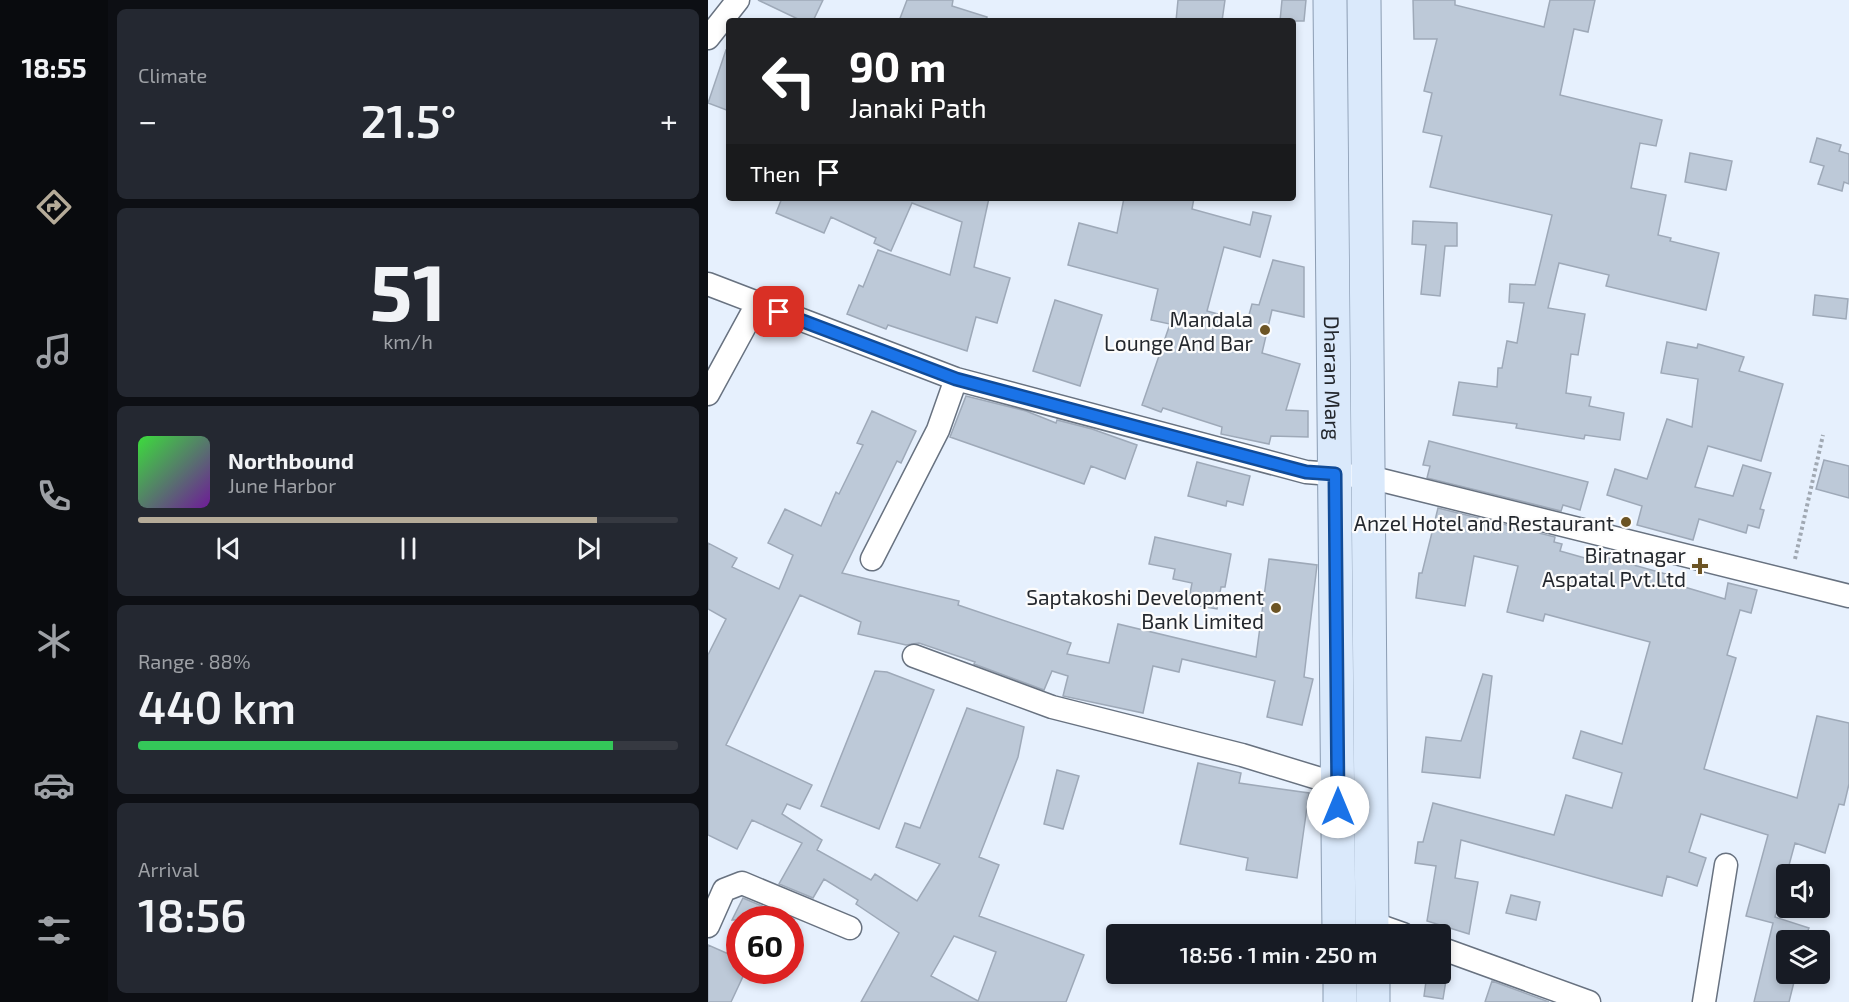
<!DOCTYPE html>
<meta charset="utf-8">
<style>
body{margin:0;font-family:"Exo 2",sans-serif;background:#242831;color:#f1f3f6;height:100vh;display:flex;flex-direction:column;font-size:22px;white-space:nowrap}
*{box-sizing:border-box;margin:0}
p{font-size:20px;color:#9ea1a6}
.icon{flex:none;width:33px;height:33px;fill:none;stroke:currentColor;stroke-width:2;stroke-linecap:round;stroke-linejoin:round}
.map{position:relative;flex:1;overflow:hidden}
.drawer{display:flex;flex-direction:column;gap:9px;padding:9px;background:#0d0f14;width:600px}
.drawer>*{flex:none}
.guide{position:absolute;left:18px;top:18px;width:570px;height:183px;border-radius:6px;box-shadow:0 3px 9px #0003;background:#202124;color:#fff;overflow:hidden}
.controls{position:absolute;left:1068px;top:864px;display:grid;gap:12px}
.controls a{display:grid;place-items:center;width:54px;height:54px;border-radius:6px;background:#171b24;box-shadow:0 3px 9px #0003;font-size:30px}
.speed{position:absolute;left:18px;top:906px;display:flex;gap:12px;font-size:30px;font-weight:700;text-align:center}
.speed>*{display:grid;place-content:center;width:78px;height:78px;border-radius:50%;background:#171b24;box-shadow:0 3px 9px #0003;line-height:1}
.speed .limit{border:9px solid #d22;background:#fff;color:#111}
.pin{position:absolute;display:grid;place-items:center;width:51px;height:51px;color:#fff;margin:-26px;border-radius:12px;box-shadow:0 3px 9px #0006}
.me{position:absolute;width:66px;margin:-33px;rotate:0deg;stroke-linejoin:round;filter:drop-shadow(0 0 4px #0008)}
.turn{display:flex;align-items:center;gap:21px;height:126px;padding:0 24px;font-size:27px}
.turn .icon{width:78px;height:78px;stroke-width:2.5}
.turn b{display:block;font-size:42px;line-height:51px}
.then{display:flex;align-items:center;height:57px;padding:0 24px;background:#0003;gap:12px;font-size:22px}
.big{font-size:45px;font-weight:600;line-height:1.1}
.drawer .card{flex:1;display:flex;flex-direction:column;justify-content:center;gap:9px;min-width:0;padding:0 21px;border-radius:9px;background:#242831}
.drawer .dial{align-items:center;gap:0}
.dial b{font-size:78px;line-height:1}
.song{display:flex;align-items:center;gap:18px}
.cover{width:72px;height:72px;border-radius:9px;background:linear-gradient(135deg,hsl(120 70% 55%),hsl(280 70% 35%))}
.played{height:6px;border-radius:3px;background:linear-gradient(90deg,#b5ab98 85%,#363941 85%)}
.keys{display:flex;justify-content:space-around;direction:ltr}
.heat{display:flex;justify-content:space-between;align-items:center;font-size:33px;direction:ltr}
.charge{height:9px;border-radius:4px;background:linear-gradient(90deg,#34c759 88%,#363941 0)}
.trip{position:absolute;left:398px;top:924px;width:345px;height:60px;border-radius:6px;background:#171b24;box-shadow:0 3px 9px #0003;font-weight:600;line-height:60px;text-align:center}
main{display:flex;flex:1;min-height:0}
.menu{display:flex;flex-direction:column;width:108px;justify-content:space-around;align-items:center;background:#090b0e;color:#9ea1a6}
.menu .icon{width:42px;height:42px}
.menu .on{color:#b5ab98}
.menu b{font-size:27px;color:#f1f3f6}
.map>svg:first-child{display:block}
.building{fill:#bdc9d8;stroke:#9ea9b8;stroke-width:1.5;fill-rule:evenodd}
.lines{fill:none;stroke-linecap:round;stroke-linejoin:round}
.street-casing{stroke:#687280;stroke-width:25}
.primary-casing{stroke:#8b9cb2;stroke-width:35}
.path{stroke:#a0a8b2;stroke-width:4;stroke-dasharray:3 3;stroke-linecap:butt}
.street{stroke:#fff;stroke-width:22}
.primary{stroke:#dae9fb;stroke-width:33}
.route-casing{stroke:#114b97;stroke-width:15}
.route{stroke:#1a73e8;stroke-width:10}
.poi-dot{fill:#6c5424;stroke:#fcfcfc;stroke-width:2}
.labels{text-anchor:middle;dominant-baseline:central;stroke-width:4.5;stroke-linejoin:round;paint-order:stroke}
.poi-label{font-size:21px;fill:#24282e;stroke:#fcfcfc;text-anchor:end}
.street-label{font-size:21px;fill:#24282e;stroke:#fcfcfc}
</style>
<main>
<nav class="menu">
<b>18:55</b>
<svg class="icon on" aria-label="directions" viewBox="0 0 24 24"><path d="M12 3l9 9-9 9-9-9zM9 14v-3h6M13 9l2 2-2 2"/></svg>
<svg class="icon" aria-label="music" viewBox="0 0 24 24"><path d="M9 18V5l10-2v13"/><circle cx="6" cy="18" r="3"/><circle cx="16" cy="16" r="3"/></svg>
<svg class="icon" aria-label="phone" viewBox="0 0 24 24"><path d="M5 4h4l2 5-3 2q2 4 5 5l2-3 5 2v4C11 20 4 13 5 4z"/></svg>
<svg class="icon" aria-label="climate" viewBox="0 0 24 24"><path d="M12 3v18M4 7l16 10M4 17L20 7"/></svg>
<svg class="icon" aria-label="car" viewBox="0 0 24 24"><path d="M5 17H2v-5l4-1 3-4h7l3 4 3 1v5h-3M9 17h6M6 11h13"/><circle cx="7" cy="17" r="2"/><circle cx="17" cy="17" r="2"/></svg>
<svg class="icon" aria-label="filters" viewBox="0 0 24 24"><path d="M4 7h16M4 17h16"/><circle cx="9" cy="7" r="2"/><circle cx="15" cy="17" r="2"/></svg>
</nav>
<section class="drawer">
<div class="card"><p>Climate</p>
<div class="heat"><a>−</a><b class="big">21.5°</b><a>+</a></div>
</div>
<div class="card dial"><b>51</b><p>km/h</p></div>
<div class="card">
<div class="song"><i class="cover"></i><div><b>Northbound</b><p>June Harbor</p></div></div>
<div class="played"></div>
<div class="keys"><svg class="icon" aria-label="previous" viewBox="0 0 24 24"><path d="M18 5L8 12l10 7zM5 5v14"/></svg><svg class="icon" aria-label="pause" viewBox="0 0 24 24"><path d="M8 5v14M16 5v14"/></svg><svg class="icon" aria-label="next" viewBox="0 0 24 24"><path d="M6 5l10 7-10 7zM19 5v14"/></svg></div>
</div>
<div class="card"><p>Range · 88%</p><b class="big">440 km</b><div class="charge"></div></div>
<div class="card"><p>Arrival</p><b class="big">18:56</b></div>
</section>
<div class="map">
<svg width="1141" height="1002" viewBox="0 0 1141 1002">
<rect width="100%" height="100%" fill="#e6f0fd"/>
<path class="building" d="M50,0H115L105,21H94Z
M199,0H245L244,6L279,17L278,21H191Z
M470,0H517L514,21H468Z
M574,0H598L596,21H572Z
M705,0H747V5L836,27L842,0H887L880,32L866,29L852,95L954,120L948,146L932,143L923,188L958,195L950,235L963,238L962,241L1011,253L998,310L898,286L901,275L851,263L840,308L877,314L870,355L863,354L858,393L883,397L881,406L916,413L912,440L877,435L876,439L808,428L809,424L745,415L751,382L789,387L790,368H794L799,341L809,343L816,303L801,302L802,284L827,285L844,215L722,187L734,136L715,132L724,93L716,91L729,39H706Z
M18,50L21,51V111L0,103Z
M1109,138L1133,145L1131,151L1141,154V184L1136,182L1134,191L1110,184L1116,166L1102,162Z
M982,153L1024,161L1018,190L977,182Z
M74,198H281L266,267L302,278L289,323L268,317L259,351L180,325L178,329L139,314L151,285L155,287L170,250L242,275L254,222L204,203L183,251L166,243L168,238L123,217L116,233L68,213Z
M416,198H486L484,209L542,225L545,212L563,216L552,257L516,247L499,311L539,322L544,304L551,305L565,260L596,267V317L564,310L554,353L592,364L578,410L600,411V437L563,436L561,444L513,434L514,427L455,408L453,412L434,405L462,324L443,320L450,289L360,265L371,223L409,233Z
M705,221L749,223V246H737L732,296L713,294L718,245L704,244Z
M1107,295L1140,299L1138,319L1105,315Z
M347,300L394,315L372,386L325,371Z
M959,342L989,348L990,344L1036,357L1031,371L1075,384L1053,461L1000,446L987,487L1025,496L1035,465L1063,473L1052,509L1056,510L1051,528L1040,525L1038,533L991,519L985,540L929,525L934,506L899,495L907,469L939,479L959,419L984,427L990,379L953,373Z
M258,396L318,411L348,423L349,420L384,429L429,445L417,479L383,466L376,484L242,437Z
M164,411L208,431L193,463L189,461L134,573L251,601L250,605L363,643L359,654L401,663L410,624L548,657L561,559L609,565L596,677L605,679L594,725L559,717L567,681L474,659L471,672L445,666L435,713L355,696L360,676L344,671L336,690L266,664L267,662L211,643L198,645L150,634L153,622L92,595L18,745L104,785L92,809L79,804L74,814L114,840L109,850L163,880L167,874L209,901L232,864L188,847L197,823L212,828L259,708L316,727L310,757L271,857L291,865L271,916L376,955L358,1002H153L191,933L148,904L150,900L116,879L105,898L71,884L94,843L44,820L29,849L0,835V655L18,619L0,609V543L29,558L24,567L71,589L85,555L60,543L77,509L113,526L128,492L131,494L155,445L149,443ZM246,936L288,952L270,1001L223,976Z
M721,441L880,482L872,510L855,505L853,511L719,478L722,466L715,465Z
M1116,460L1141,466V498L1108,489Z
M489,462L542,476L535,505L519,501L518,506L480,496Z
M730,508L847,537L846,542L854,544L852,551L891,562L893,556L958,574L956,581L1017,599L1020,583L1049,590L1043,613L1032,610L1019,655L1028,658L996,769L1089,798L1109,716L1141,723V784L1136,805L1131,804L1117,853L1087,843L1067,917L1101,928L1096,940H1078V974H1088L1081,1002H1046L1065,923L1038,916L1060,835L993,814L981,852L998,858L989,886L959,876L954,896L753,840L747,878L770,882L761,934L719,921L728,866L707,863L710,842H715L725,803L846,835L858,795L904,808L914,773L865,758L873,731L914,744L942,642L837,614L835,621L799,612L810,566L766,556L757,606L708,598L711,573H714Z
M447,537L523,554L517,587H513L509,609L480,604L484,583L465,579L467,569L441,564Z
M167,671L179,672L226,690L171,829L113,806Z
M775,674L784,676L772,778L714,772L718,737L753,741Z
M490,763L533,773L531,783L601,793L589,878L538,870L540,858L472,844Z
M349,770L371,776L355,829L336,824Z
M803,895L832,902L828,920L798,913Z
M35,898L87,920H24Z
M0,945L32,959V970H38L23,1002H0Z
M719,974H739L735,999L716,996Z
M784,981L841,1002H777Z"/>
<g class="lines">
<defs>
<path id="street" d="M0,38L30,0
M0,284L248,379L598,472L661,477L1141,596
M0,394L49,304
M164,559L230,430L248,379
M206,656L344,707L534,755L629,784
M664,923L695,934
M0,926L16,890L34,883L142,928
M732,948L881,1002
M996,1002L1018,865"/>
<g id="primary">
<path id="s1" d="M622,0L631,934"/>
<path d="M656,0L664,934"/>
<path d="M632,974V1002"/>
<path d="M665,974V1002"/>
</g>
</defs>
<use href="#street" class="street-casing"/>
<use href="#primary" class="primary-casing"/>
<path class="path" d="M1087,559L1115,435"/>
<use href="#street" class="street"/>
<use href="#primary" class="primary"/>
</g>
<g class="lines">
<defs>
<path id="route" d="M71,312L248,379L598,472L627,474L630,807"/>
</defs>
<use href="#route" class="route-casing"/>
<use href="#route" class="route"/>
</g>
<g class="poi-dot">
<circle cx="557" cy="330" r="6"/>
<circle cx="918" cy="522" r="6"/>
<path d="M989 557h6v6h6v6h-6v6h-6v-6h-6v-6h6z"/>
<circle cx="568" cy="608" r="6"/>
</g>
<g class="labels">
<g class="poi-label">
<text x="545" y="318">Mandala<tspan x="545" dy="24">Lounge And Bar</tspan></text>
<text x="906" y="522">Anzel Hotel and Restaurant</text>
<text x="978" y="554">Biratnagar<tspan x="978" dy="24">Aspatal Pvt.Ltd</tspan></text>
<text x="556" y="596">Saptakoshi Development<tspan x="556" dy="24">Bank Limited</tspan></text>
</g>
<g class="street-label">
<text stroke="none"><textPath href="#s1" startOffset="378">Dharan Marg</textPath></text>
</g>
</g>
</svg>
<div class="controls">
<a><svg class="icon" aria-label="sound" viewBox="0 0 24 24"><path d="M4 9h4l5-4v14l-5-4H4zM17 9q2 3 0 6"/></svg></a>
<a><svg class="icon" aria-label="layers" viewBox="0 0 24 24"><path d="M12 4l9 5-9 5-9-5zM3 14l9 5 9-5"/></svg></a>
</div>
<div class="speed"><div class="limit">60</div></div>
<div class="pin" style="left:71px;top:312px;background:#d93025"><svg class="icon" aria-label="arrive" viewBox="0 0 24 24"><path d="M6 21V4h12l-3 4 3 4H6"/></svg></div>
<svg class="me" style="left:630px;top:807px" viewBox="-20 -20 40 40"><circle r="19" fill="#fff"/><path d="M0-13L10 11 0 6-10 11z" fill="#1a73e8"/></svg>
<div class="trip">18:56 · 1 min · 250 m</div>
<div class="guide">
<div class="turn"><svg class="icon" aria-label="left" viewBox="0 0 24 24"><path d="M17 20v-9H6M10 6l-5 5 5 5"/></svg><div><b>90 m</b>Janaki Path</div></div>
<div class="then">Then<svg class="icon" aria-label="arrive" viewBox="0 0 24 24"><path d="M6 21V4h12l-3 4 3 4H6"/></svg></div>
</div>
</div>
</main>
